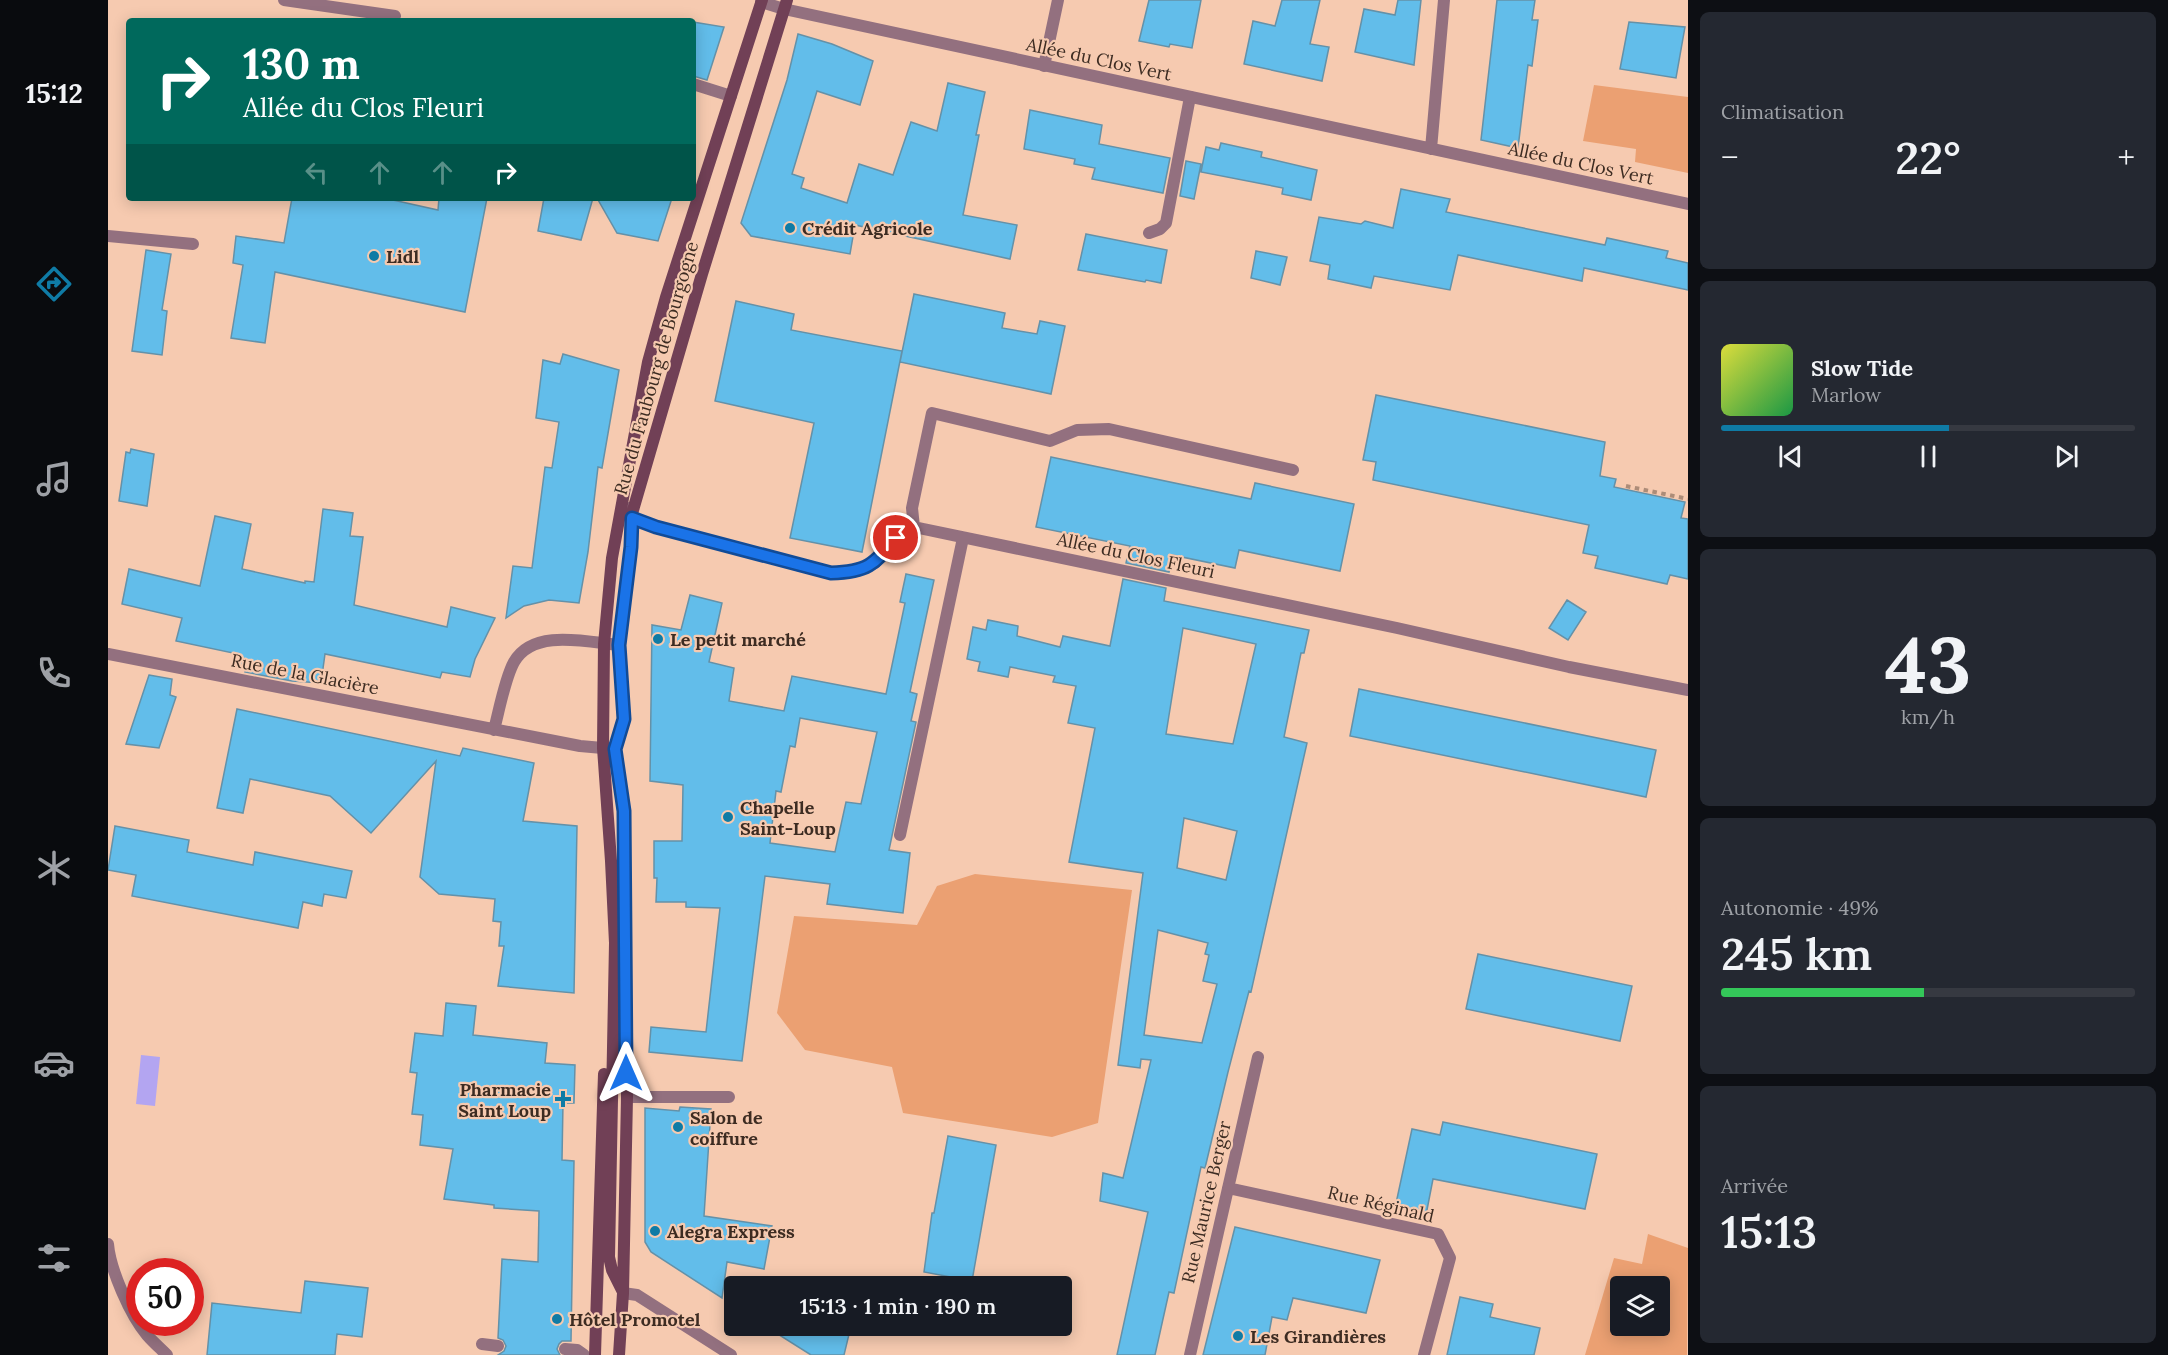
<!DOCTYPE html>
<html lang="fr">
<meta charset="utf-8">
<style>
body{margin:0;font-family:Lora,serif;background:#242831;color:#f1f3f6;height:100vh;display:flex;flex-direction:column;font-size:22px;white-space:nowrap}
*{box-sizing:border-box;margin:0}
p{font-size:20px;color:#9ea1a6}
.icon{flex:none;width:33px;height:33px;fill:none;stroke:currentColor;stroke-width:2;stroke-linecap:round;stroke-linejoin:round}
.map{position:relative;flex:1;overflow:hidden}
.drawer{display:flex;flex-direction:column;gap:12px;padding:12px;background:#0d0f14;width:480px}
.drawer>*{flex:none}
.hud{position:absolute;left:18px;top:18px;width:570px;height:183px;border-radius:6px;box-shadow:0 3px 15px #0003;background:#00695c;color:#fff;overflow:hidden}
.fabs{position:absolute;left:1502px;top:1276px;display:grid;gap:12px}
.fabs a{display:grid;place-items:center;width:60px;height:60px;border-radius:6px;background:#171b24;box-shadow:0 3px 15px #0003;font-size:30px}
.speed{position:absolute;left:18px;top:1258px;display:flex;gap:12px;font-size:30px;font-weight:700;text-align:center}
.speed>*{display:grid;place-content:center;width:78px;height:78px;border-radius:50%;background:#171b24;box-shadow:0 3px 15px #0003;line-height:1}
.speed .limit{border:9px solid #d22;background:#fff;color:#111}
.pin{position:absolute;display:grid;place-items:center;width:51px;height:51px;color:#fff;margin:-26px;border:3px solid #fff;border-radius:50%;box-shadow:0 2px 6px #0007}
.me{position:absolute;width:66px;margin:-33px;rotate:0deg;stroke-linejoin:round;filter:drop-shadow(0 0 4px #0008)}
.turn{display:flex;align-items:center;gap:21px;height:126px;padding:0 18px;font-size:27px}
.turn .icon{width:78px;height:78px;stroke-width:2.5}
.turn b{display:block;font-size:42px;line-height:51px}
.lanes{display:flex;align-items:center;height:57px;padding:0 18px;background:#0003;justify-content:center;gap:30px;direction:ltr}
.lanes .off{opacity:.35}
.big{font-size:45px;font-weight:600;line-height:1.1}
.drawer .card{flex:1;display:flex;flex-direction:column;justify-content:center;gap:9px;min-width:0;padding:0 21px;border-radius:9px;background:#242831}
.drawer .dial{align-items:center;gap:0}
.dial b{font-size:78px;line-height:1}
.song{display:flex;align-items:center;gap:18px}
.cover{width:72px;height:72px;border-radius:9px;background:linear-gradient(135deg,hsl(60 70% 55%),hsl(140 70% 35%))}
.played{height:6px;border-radius:3px;background:linear-gradient(90deg,#0f7ba5 55%,#363941 55%)}
.keys{display:flex;justify-content:space-around;direction:ltr}
.heat{display:flex;justify-content:space-between;align-items:center;font-size:33px;direction:ltr}
.charge{height:9px;border-radius:4px;background:linear-gradient(90deg,#34c759 49%,#363941 0)}
.trip{position:absolute;left:616px;top:1276px;width:348px;height:60px;border-radius:6px;background:#171b24;box-shadow:0 3px 15px #0003;font-weight:600;line-height:60px;text-align:center}
main{display:flex;flex:1;min-height:0}
.dock{display:flex;flex-direction:column;width:108px;justify-content:space-around;align-items:center;background:#090b0e;color:#9ea1a6}
.dock .icon{width:42px;height:42px}
.dock .current{color:#0f7ba5}
.dock b{font-size:27px;color:#f1f3f6}
.map>svg:first-child{display:block}
.green{fill:#eba072;fill-rule:evenodd}
.water{fill:#b3a5f1}
.building{fill:#62bdea;stroke:#6491a8;stroke-width:1.5;fill-rule:evenodd}
.lines{fill:none;stroke-linecap:round;stroke-linejoin:round}
.path{stroke:#ad8c78;stroke-width:4;stroke-dasharray:4.5 4.5;stroke-linecap:butt}
.service{stroke:#93707f;stroke-width:12}
.minor{stroke:#93707f;stroke-width:12}
.tertiary{stroke:#93707f;stroke-width:12}
.secondary{stroke:#714056;stroke-width:12}
.route-casing{stroke:#114b97;stroke-width:15}
.route{stroke:#1a73e8;stroke-width:10}
.poi-dot{fill:#0f7ba5;stroke:#f6cab0;stroke-width:2}
.labels{text-anchor:middle;dominant-baseline:central;stroke-width:4.5;stroke-linejoin:round;paint-order:stroke}
.street-label{font-size:18px;fill:#3d2c22;stroke:#f6cab0}
.poi-label{font-size:18px;font-weight:bold;fill:#3d2c22;stroke:#f6cab0;text-anchor:start}
</style>
<main>
<nav class="dock">
<b>15:12</b>
<svg class="icon current" aria-label="directions" viewBox="0 0 24 24"><path d="M12 3l9 9-9 9-9-9zM9 14v-3h6M13 9l2 2-2 2"/></svg>
<svg class="icon" aria-label="music" viewBox="0 0 24 24"><path d="M9 18V5l10-2v13"/><circle cx="6" cy="18" r="3"/><circle cx="16" cy="16" r="3"/></svg>
<svg class="icon" aria-label="phone" viewBox="0 0 24 24"><path d="M5 4h4l2 5-3 2q2 4 5 5l2-3 5 2v4C11 20 4 13 5 4z"/></svg>
<svg class="icon" aria-label="climate" viewBox="0 0 24 24"><path d="M12 3v18M4 7l16 10M4 17L20 7"/></svg>
<svg class="icon" aria-label="car" viewBox="0 0 24 24"><path d="M5 17H2v-5l4-1 3-4h7l3 4 3 1v5h-3M9 17h6M6 11h13"/><circle cx="7" cy="17" r="2"/><circle cx="17" cy="17" r="2"/></svg>
<svg class="icon" aria-label="filters" viewBox="0 0 24 24"><path d="M4 7h16M4 17h16"/><circle cx="9" cy="7" r="2"/><circle cx="15" cy="17" r="2"/></svg>
</nav>
<div class="map">
<svg width="1580" height="1355" viewBox="0 0 1580 1355">
<rect width="100%" height="100%" fill="#f6cab0"/>
<path class="green" d="M1486,85L1580,97V173L1527,162L1528,149L1475,141Z
M867,874L1024,890L990,1123L944,1137L795,1113L784,1067L697,1050L669,1013L686,916L809,925L829,886Z
M1540,1234L1580,1248L1579,1355H1477L1506,1258L1534,1264ZM1512,1287H1551V1326H1512Z"/>
<path class="water" d="M33,1055L52,1057L47,1106L28,1104Z"/>
<path class="building" d="M1041,0H1093L1084,48L1062,44L1061,47L1031,41Z
M1174,0H1212L1202,44L1221,47L1214,81L1136,64L1145,21L1167,26Z
M1290,0H1313L1306,65L1247,52L1256,9L1287,15Z
M1389,0H1427L1424,20H1430L1424,66L1420,65L1410,148L1373,140Z
M585,22L616,27L599,80L585,76Z
M1521,22L1577,27L1568,78L1512,69Z
M690,34L724,44L765,61L752,105L709,91L684,174L696,178L693,188L739,203L751,164L785,175L803,122L829,131L840,83L877,92L868,135H871L855,215L909,225L902,259L747,225L742,254L643,236L633,223L679,80Z
M922,110L994,125L991,144L1062,158L1055,193L984,179L987,168L966,164L967,159L916,149Z
M1113,143L1154,152L1153,157L1209,170L1203,200L1174,194L1175,188L1093,172L1098,147L1111,150Z
M1078,161L1093,164L1086,199L1072,196Z
M1293,189L1342,199L1338,212L1497,245L1499,238L1560,251L1558,258L1580,263V290L1476,268L1474,281L1350,255L1342,290L1266,276L1263,288L1220,279L1222,265L1202,261L1211,217L1253,224L1257,221L1285,228Z
M184,198H276L330,210L331,198H379L357,312L167,272L157,343L123,338L135,265L125,263L128,236L176,243Z
M436,198H485L473,240L430,231Z
M489,198H564L550,241L509,233Z
M978,234L1059,250L1053,283L1038,280L1037,282L970,270Z
M38,250L63,254L54,310L59,311L54,355L24,351Z
M1148,251L1179,257L1172,285L1143,278Z
M806,294L897,313L894,328L929,334L932,321L957,326L943,394L792,362Z
M628,301L686,314L683,330L794,351L754,552L682,538L706,423L607,401Z
M455,354L511,370L494,468L490,467L480,552L471,603L441,600L416,606L398,618L405,566L424,568L437,467L444,468L451,422L428,418L435,360L452,364Z
M1268,395L1497,442L1492,476L1508,479L1506,487L1577,502L1573,518L1580,519V579L1562,575L1559,584L1487,568L1490,556L1475,553L1481,525L1265,480L1268,462L1255,460Z
M23,449L46,454L39,506L11,501L18,452L22,453Z
M943,457L1143,499L1147,483L1246,504L1232,571L1131,550L1127,568L1064,555L1061,572L1018,563L1022,546L928,527Z
M215,509L245,513L242,536L255,537L246,605L339,627L343,607L387,618L367,659L362,677L334,672L332,678L217,654L213,683L184,681L137,672L138,668L128,666L130,654L68,641L74,618L14,604L21,569L92,586L107,516L143,524L134,569L197,583V581L206,582Z
M798,574L826,580L802,692L809,694L803,721L808,722L781,850L802,853L795,913L719,904L722,884L657,876L634,1061L541,1052L543,1027L598,1032L612,908L578,907V902H548L549,878H546V841H574L575,785L542,781L544,625L573,630L582,595L614,603L601,662L626,668L621,701L676,711L684,676L778,694L797,603L792,602ZM692,718L769,732L753,804L738,802L727,852L662,843L668,791L673,792L682,746L687,747Z
M1015,579L1058,588L1056,601L1201,630L1196,653H1193L1176,737L1199,743L1143,992L1141,991L1120,1072L1097,1168L1093,1167L1066,1293L1061,1292L1047,1355H1009L1040,1212L992,1201L995,1173L1015,1178L1043,1060L1033,1059L1032,1068L1010,1065L1035,873L961,862L987,728L960,723L968,686L945,682L947,676L902,667L900,677L870,671L872,662L859,659L865,627L878,630L880,620L910,626L909,636L952,647L955,636L1002,646ZM1075,628L1148,644L1125,744L1058,734ZM1076,818L1129,831L1118,880L1069,868ZM1050,930L1100,943L1097,954L1101,955L1095,981L1109,984L1094,1043L1036,1035Z
M1459,600L1478,612L1460,640L1441,628Z
M41,675L64,679L62,695L68,697L51,748L18,744Z
M1251,689L1548,750L1538,797L1242,736Z
M129,709L352,756L355,748L426,763L415,821L469,826L466,993L390,986L396,946H391L393,922L385,921L387,899L331,894L312,877L328,761L263,833L222,796L142,779L135,813L109,808Z
M7,826L81,840L79,852L145,865L147,852L244,871L238,898L216,894L214,906L195,902L190,928L24,896L28,875L0,870Z
M1370,954L1524,986L1512,1041L1358,1009Z
M338,1003L368,1006L365,1035L439,1043L437,1063L467,1065L466,1103H455L454,1160L466,1161L463,1341H454L451,1344L449,1349L452,1355H390L396,1351L398,1346L395,1340L390,1338L394,1259L430,1262L431,1211L386,1208V1205L336,1199L345,1149L312,1145L315,1115L304,1114L309,1073L302,1072L307,1033L335,1036Z
M572,1107L603,1109L596,1216L664,1226L656,1269L619,1262L614,1298L543,1252L537,1242V1108L571,1111Z
M1335,1122L1489,1154L1477,1209L1325,1179L1318,1215L1287,1208L1304,1129L1332,1135Z
M840,1136L888,1145L864,1281L816,1272L824,1213H826Z
M1127,1227L1272,1260L1258,1313L1185,1298L1179,1320L1164,1317L1157,1355H1095Z
M197,1281L260,1288L254,1337L229,1334L227,1355H99L104,1303L193,1313Z
M1352,1297L1385,1304L1382,1317L1432,1328L1426,1355H1339Z
M657,1326H743L736,1355H703Z"/>
<g class="lines">
<path class="path" d="M1518,486L1580,499"/>
<path class="service" d="M176,0L287,16
M936,66L950,0
M585,84L623,96
M1041,233L1052,229L1058,223L1082,97
M0,236L85,244
M520,508L523,517L548,527L723,573L745,572L767,563L788,538L806,527L1289,628L1461,667L1580,690
M806,527L804,508L824,413L942,441L969,430L1001,429L1185,470
M792,835L855,538
M519,1097H621
M0,1244C2,1269 22,1315 39,1335C45,1342 53,1349 59,1355
M374,1344L390,1346
M457,1349L469,1350L476,1355"/>
<path class="minor" d="M653,2L676,9L1580,204
M1323,149L1336,0
M0,654L472,746L506,749
M386,730C391,711 397,678 406,662C425,628 479,642 511,645
M1120,1188L1330,1234L1342,1258L1316,1355
M1082,1355L1150,1057"/>
<path class="tertiary" d="M515,1293L529,1295L623,1355"/>
<path class="secondary" d="M514,1290L504,1270L501,1257L507,943L503,861L495,748L496,644L504,558L540,362L558,297L654,0
M487,1355L496,1074
M511,1355L515,1293L519,1097L516,811L507,749L516,719L511,645L523,547V517L594,274L679,0"/>
</g>
<g class="lines">
<defs>
<path id="route" d="M518,1073L516,811L507,749L516,719L511,645L523,547L524,518L548,527L723,573C759,572 766,565 788,538"/>
</defs>
<use href="#route" class="route-casing"/>
<use href="#route" class="route"/>
</g>
<g class="poi-dot">
<circle cx="682" cy="228" r="6"/>
<circle cx="266" cy="256" r="6"/>
<circle cx="550" cy="639" r="6"/>
<circle cx="620" cy="817" r="6"/>
<path d="M452 1090h6v6h6v6h-6v6h-6v-6h-6v-6h6z"/>
<circle cx="570" cy="1127" r="6"/>
<circle cx="547" cy="1231" r="6"/>
<circle cx="449" cy="1319" r="6"/>
<circle cx="1130" cy="1336" r="6"/>
</g>
<g class="labels">
<g class="street-label">
<text transform="translate(991 59) rotate(12)">Allée du Clos Vert</text>
<text transform="translate(1473 163) rotate(12)">Allée du Clos Vert</text>
<text transform="translate(548 368) rotate(-74)">Rue du Faubourg de Bourgogne</text>
<text transform="translate(1028 555) rotate(12)">Allée du Clos Fleuri</text>
<text transform="translate(197 674) rotate(11)">Rue de la Glacière</text>
<text transform="translate(1098 1202) rotate(-77)">Rue Maurice Berger</text>
<text transform="translate(1273 1204) rotate(13)">Rue Réginald</text>
</g>
<g class="poi-label">
<text x="694" y="228">Crédit Agricole</text>
<text x="278" y="256">Lidl</text>
<text x="562" y="639">Le petit marché</text>
<text x="632" y="807">Chapelle<tspan x="632" dy="21">Saint-Loup</tspan></text>
<text x="443" y="1089" text-anchor="end">Pharmacie<tspan x="443" dy="21">Saint Loup</tspan></text>
<text x="582" y="1117">Salon de<tspan x="582" dy="21">coiffure</tspan></text>
<text x="559" y="1231">Alegra Express</text>
<text x="461" y="1319">Hôtel Promotel</text>
<text x="1142" y="1336">Les Girandières</text>
</g>
</g>
</svg>
<div class="fabs">
<a><svg class="icon" aria-label="layers" viewBox="0 0 24 24"><path d="M12 4l9 5-9 5-9-5zM3 14l9 5 9-5"/></svg></a>
</div>
<div class="speed"><div class="limit">50</div></div>
<div class="pin" style="left:788px;top:538px;background:#d93025"><svg class="icon" aria-label="arrive" viewBox="0 0 24 24"><path d="M6 21V4h12l-3 4 3 4H6"/></svg></div>
<svg class="me" style="left:518px;top:1073px" viewBox="-20 -20 40 40"><path d="M0-17L14 15 0 8-14 15z" fill="#1a73e8" stroke="#fff" stroke-width="4"/></svg>
<div class="trip">15:13 · 1 min · 190 m</div>
<div class="hud">
<div class="turn"><svg class="icon" aria-label="right" viewBox="0 0 24 24"><path d="M7 20v-9h11M14 6l5 5-5 5"/></svg><div><b>130 m</b>Allée du Clos Fleuri</div></div>
<div class="lanes"><svg class="icon off" aria-label="left" viewBox="0 0 24 24"><path d="M17 20v-9H6M10 6l-5 5 5 5"/></svg><svg class="icon off" aria-label="ahead" viewBox="0 0 24 24"><path d="M12 20V5M6 11l6-6 6 6"/></svg><svg class="icon off" aria-label="ahead" viewBox="0 0 24 24"><path d="M12 20V5M6 11l6-6 6 6"/></svg><svg class="icon" aria-label="right" viewBox="0 0 24 24"><path d="M7 20v-9h11M14 6l5 5-5 5"/></svg></div>
</div>
</div>
<section class="drawer">
<div class="card"><p>Climatisation</p>
<div class="heat"><a>−</a><b class="big">22°</b><a>+</a></div>
</div>
<div class="card">
<div class="song"><i class="cover"></i><div><b>Slow Tide</b><p>Marlow</p></div></div>
<div class="played"></div>
<div class="keys"><svg class="icon" aria-label="previous" viewBox="0 0 24 24"><path d="M18 5L8 12l10 7zM5 5v14"/></svg><svg class="icon" aria-label="pause" viewBox="0 0 24 24"><path d="M8 5v14M16 5v14"/></svg><svg class="icon" aria-label="next" viewBox="0 0 24 24"><path d="M6 5l10 7-10 7zM19 5v14"/></svg></div>
</div>
<div class="card dial"><b>43</b><p>km/h</p></div>
<div class="card"><p>Autonomie · 49%</p><b class="big">245 km</b><div class="charge"></div></div>
<div class="card"><p>Arrivée</p><b class="big">15:13</b></div>
</section>
</main>
